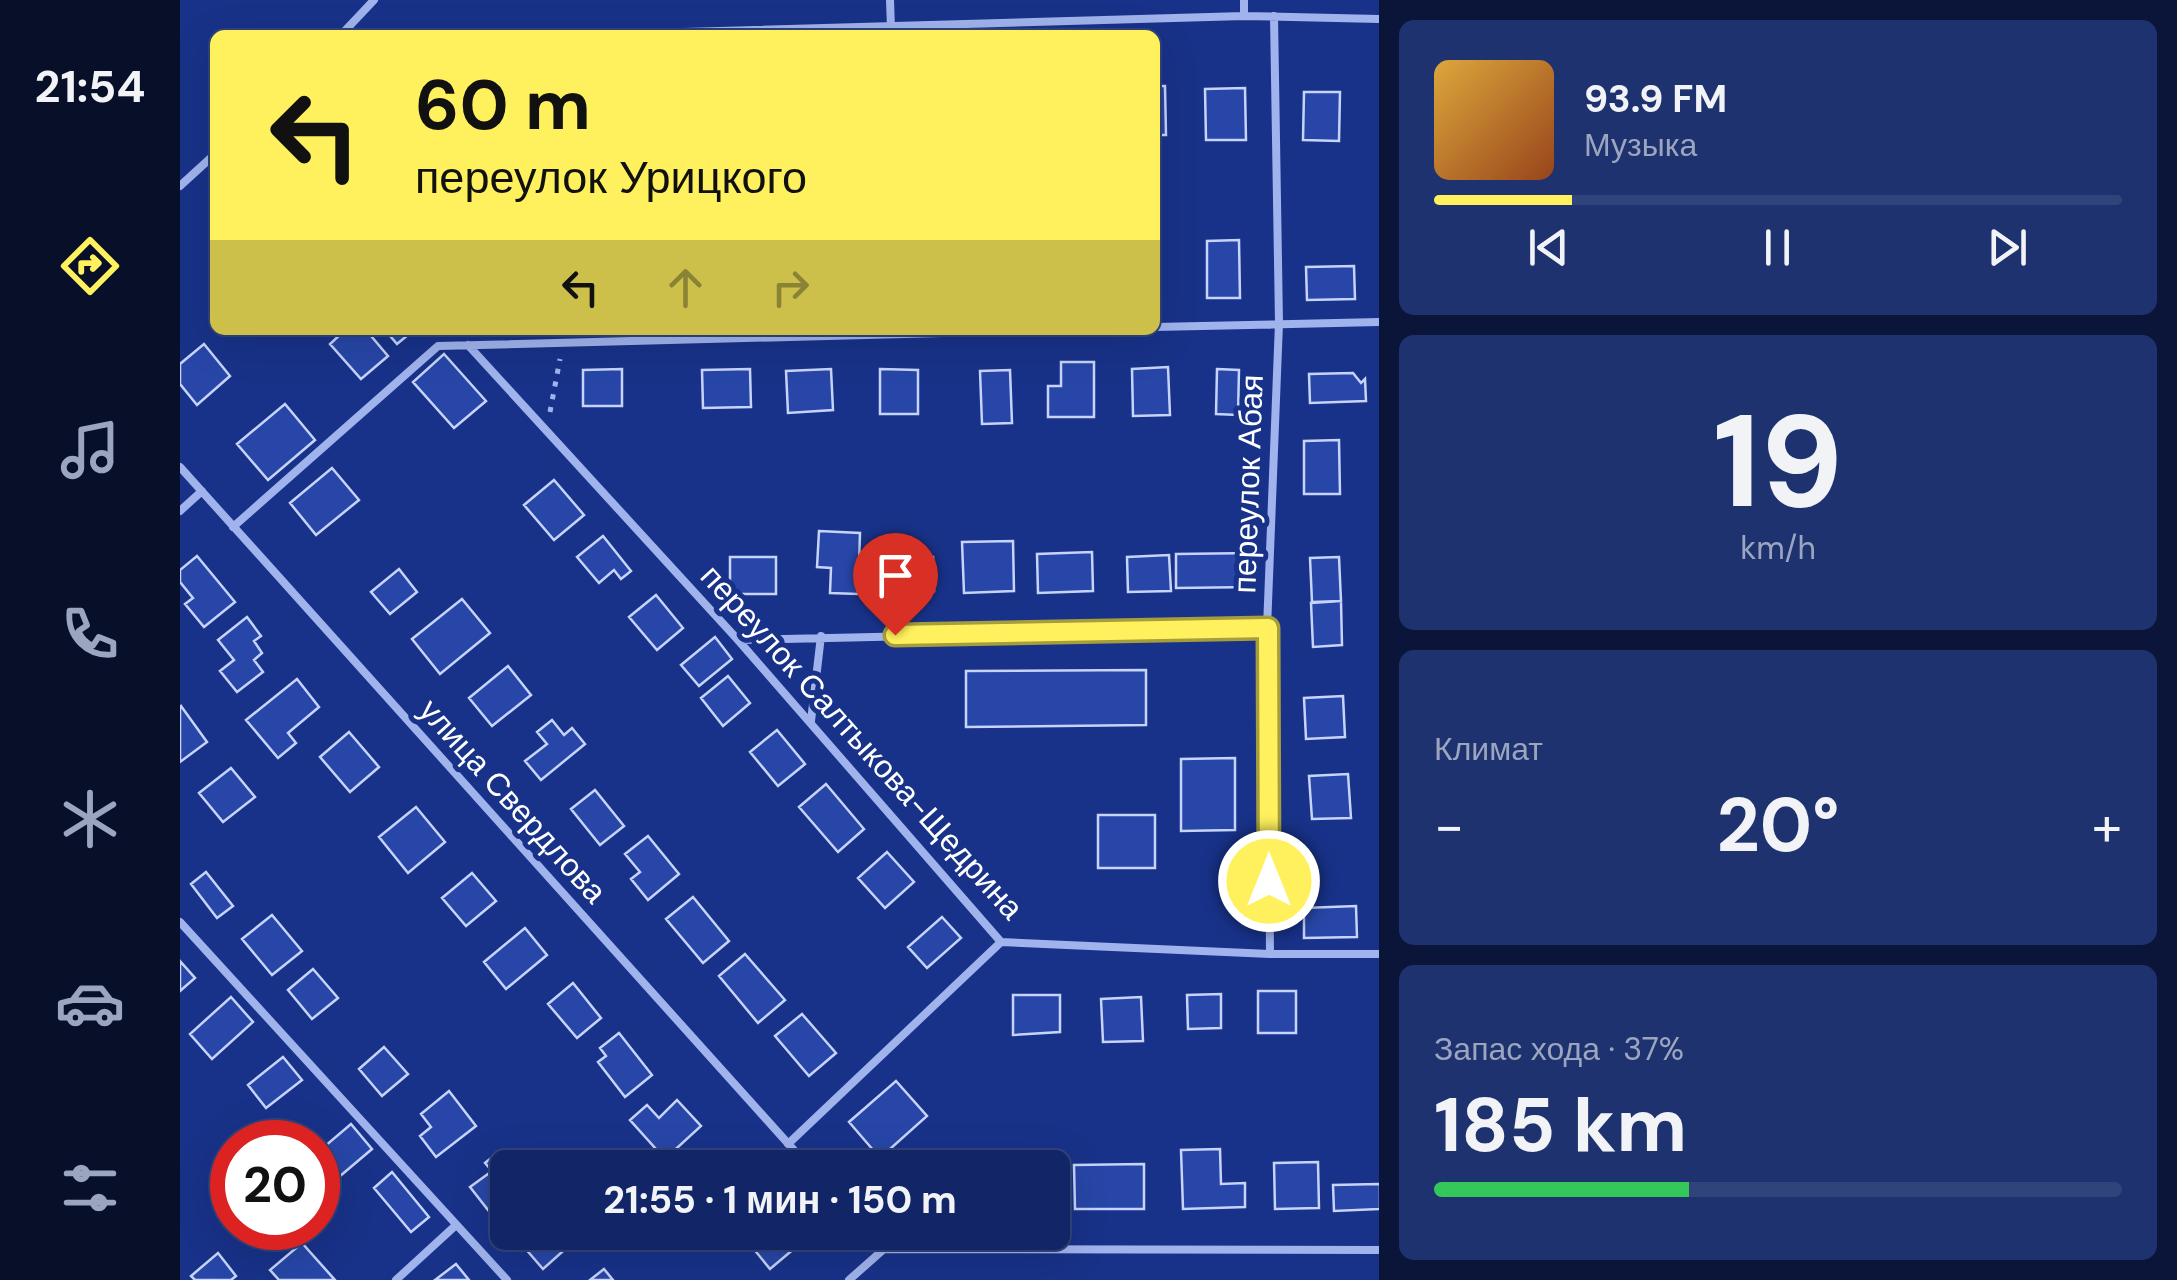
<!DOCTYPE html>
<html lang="ru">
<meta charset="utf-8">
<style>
body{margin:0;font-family:"DM Sans",sans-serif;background:#1f3270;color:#f1f3f6;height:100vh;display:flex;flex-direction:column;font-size:38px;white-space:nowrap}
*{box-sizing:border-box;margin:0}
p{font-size:32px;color:#9ca5c0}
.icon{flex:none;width:55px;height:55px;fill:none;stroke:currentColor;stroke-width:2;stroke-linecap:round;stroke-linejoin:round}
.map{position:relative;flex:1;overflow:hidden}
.details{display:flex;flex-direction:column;gap:20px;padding:20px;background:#0a1539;width:798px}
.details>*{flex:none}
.banner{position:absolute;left:30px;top:30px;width:950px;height:305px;border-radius:15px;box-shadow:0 10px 40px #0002,0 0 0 2px #31437b;background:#fff15d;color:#111;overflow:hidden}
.speed{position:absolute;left:30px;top:1120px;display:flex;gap:20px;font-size:50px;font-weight:700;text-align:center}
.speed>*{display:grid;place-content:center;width:130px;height:130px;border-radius:50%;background:#122667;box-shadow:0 10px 40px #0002,0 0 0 2px #31437b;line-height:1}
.speed .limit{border:15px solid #d22;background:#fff;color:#111}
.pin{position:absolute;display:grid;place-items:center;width:85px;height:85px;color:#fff;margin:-102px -42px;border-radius:50% 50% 50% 0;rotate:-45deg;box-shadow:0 0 10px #0007}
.pin .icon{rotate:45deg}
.me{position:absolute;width:110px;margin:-55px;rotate:0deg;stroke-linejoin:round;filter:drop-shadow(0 0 8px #0008)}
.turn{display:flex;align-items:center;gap:35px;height:210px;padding:0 40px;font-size:45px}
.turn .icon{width:130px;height:130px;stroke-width:2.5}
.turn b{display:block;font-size:70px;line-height:85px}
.lanes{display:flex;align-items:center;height:95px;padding:0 40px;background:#0003;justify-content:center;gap:50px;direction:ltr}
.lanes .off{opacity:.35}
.big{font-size:75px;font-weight:700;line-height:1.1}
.details .tile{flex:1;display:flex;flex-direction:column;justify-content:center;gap:15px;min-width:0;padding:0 35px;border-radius:15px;background:#1f3270}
.details .dial{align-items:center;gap:0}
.dial b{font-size:130px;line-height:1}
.song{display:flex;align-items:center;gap:30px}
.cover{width:120px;height:120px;border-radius:15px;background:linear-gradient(135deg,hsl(40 70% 55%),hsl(20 70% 35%))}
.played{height:10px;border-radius:5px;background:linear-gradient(90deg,#fff15d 20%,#31437b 20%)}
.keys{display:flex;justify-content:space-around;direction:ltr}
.heat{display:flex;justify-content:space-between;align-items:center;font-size:55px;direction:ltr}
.charge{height:15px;border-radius:8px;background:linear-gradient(90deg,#34c759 37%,#31437b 0)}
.trip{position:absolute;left:310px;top:1150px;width:580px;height:100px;border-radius:15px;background:#122667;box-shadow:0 10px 40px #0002,0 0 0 2px #31437b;font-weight:700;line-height:100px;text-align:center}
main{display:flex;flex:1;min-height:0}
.dock{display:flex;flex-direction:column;width:180px;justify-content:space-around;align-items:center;background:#070f29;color:#9ca5c0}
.dock .icon{width:70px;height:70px}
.dock .on{color:#fff15d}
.dock b{font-size:45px;color:#f1f3f6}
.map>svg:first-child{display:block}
.building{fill:#2746a7;stroke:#c6d3fa;stroke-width:2.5}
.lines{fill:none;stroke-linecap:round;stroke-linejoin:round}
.path{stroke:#a0b3ed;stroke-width:5;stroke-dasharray:5 8;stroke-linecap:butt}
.lane{stroke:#a0b3ed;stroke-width:8}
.route-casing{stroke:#a69d3c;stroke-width:25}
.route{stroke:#fff15d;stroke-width:18}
.labels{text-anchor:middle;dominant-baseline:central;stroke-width:10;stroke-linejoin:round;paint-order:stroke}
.street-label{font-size:32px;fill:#fff;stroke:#183289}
</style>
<main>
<nav class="dock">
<b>21:54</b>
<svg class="icon on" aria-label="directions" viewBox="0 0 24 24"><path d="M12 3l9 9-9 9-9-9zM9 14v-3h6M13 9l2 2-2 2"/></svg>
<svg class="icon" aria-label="music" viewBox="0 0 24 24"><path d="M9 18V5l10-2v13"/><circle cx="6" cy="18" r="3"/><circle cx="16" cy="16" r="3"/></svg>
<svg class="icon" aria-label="phone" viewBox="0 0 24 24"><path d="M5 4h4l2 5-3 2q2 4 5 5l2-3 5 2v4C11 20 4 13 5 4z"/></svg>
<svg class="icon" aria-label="climate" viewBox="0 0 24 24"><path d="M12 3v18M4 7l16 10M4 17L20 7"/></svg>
<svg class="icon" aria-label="car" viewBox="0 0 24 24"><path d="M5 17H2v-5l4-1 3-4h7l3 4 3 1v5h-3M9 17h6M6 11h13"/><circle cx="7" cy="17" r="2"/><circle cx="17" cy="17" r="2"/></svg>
<svg class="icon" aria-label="filters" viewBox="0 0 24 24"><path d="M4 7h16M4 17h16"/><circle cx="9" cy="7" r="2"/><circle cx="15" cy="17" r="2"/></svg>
</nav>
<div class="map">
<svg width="1200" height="1280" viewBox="0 0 1200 1280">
<rect width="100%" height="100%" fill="#183289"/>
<path class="building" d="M975,86H985L986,135H975Z
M1065,88L1066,140H1026L1025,89Z
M1124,92H1160L1159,141L1123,140Z
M1059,240L1060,298H1027V241Z
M1174,266L1175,299L1127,300L1126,267Z
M165,330H186L208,356L181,379L150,344Z
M205,330H234L217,344Z
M24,344L50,376L17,405L0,384V364Z
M264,354L306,401L274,428L233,382Z
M881,362H914V417H868V386H881Z
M988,367L990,415L953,416L952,369Z
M442,369V406H403V370Z
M570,369L571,407L523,408L522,370Z
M651,369L653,410L608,413L606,371Z
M700,369L738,370V414H700Z
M1037,369L1059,370L1058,415L1036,414Z
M830,370L832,423L802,424L800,371Z
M1173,373L1181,383L1185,379L1186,401L1130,403L1129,374Z
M105,404L135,440L88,480L57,444Z
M1159,440L1160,494H1124V441Z
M152,468L179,500L136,535L110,503Z
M374,480L404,515L374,540L344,505Z
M639,531L680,533L678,594L650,593L651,568L637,567Z
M423,536L451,571L441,579L434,570L419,583L397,557Z
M833,541L834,591L784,593L782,542Z
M912,552L913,591L858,593L857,554Z
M1074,553V587L996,588V554Z
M989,555L991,591L948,592L947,557Z
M17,556L55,602L24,627L5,604L13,598L0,582V570Z
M550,557H596V594H550Z
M753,557L754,591L714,593L712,558Z
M1159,557L1161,601L1132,602L1130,558Z
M219,569L237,592L210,614L191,592Z
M476,595L503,628L477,650L449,617Z
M282,599L310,633L260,674L232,639Z
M1161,601L1162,645L1133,647L1131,603Z
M67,617L81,636L74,641L82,653L74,660L83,672L57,692L40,671L54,660L38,640Z
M535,637L552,659L519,686L501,665Z
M328,666L351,695L312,726L289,698Z
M966,670V725L786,727V671Z
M548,676L570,703L543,726L521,698Z
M117,679L139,707L108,733L116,743L98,758L66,720Z
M1163,696L1165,737L1126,739L1124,698Z
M1,706L27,742L0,762V707Z
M372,720L384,735L392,728L405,744L361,780L345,761L367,744L357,732Z
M597,730L625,764L598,786L570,752Z
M169,732L199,767L170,792L140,757Z
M1055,758V830L1001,831V759Z
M51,768L75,797L43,822L19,793Z
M1168,774L1171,818L1132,819L1129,776Z
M646,784L684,829L658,852L619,807Z
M415,790L444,826L420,845L391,809Z
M236,807L265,842L228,873L199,837Z
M918,815H975V868H918Z
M468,836L499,874L468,900L451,879L460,872L445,854Z
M707,852L734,882L705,908L678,878Z
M26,872L53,906L37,918L11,884Z
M292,873L316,901L286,926L262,898Z
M513,897L549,941L523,963L486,919Z
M1176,906L1177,937L1124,938V908Z
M92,915L122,951L92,975L62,939Z
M762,917L781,938L747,968L728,947Z
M345,928L367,955L326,989L304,962Z
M565,954L605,1000L578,1023L539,976Z
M0,961L15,978L0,991Z
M133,969L158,998L132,1019L108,990Z
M393,983L421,1018L397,1038L368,1004Z
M1078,991H1116V1033H1078Z
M1041,994V1028L1008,1029L1007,995Z
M833,995H880V1032L833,1035Z
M51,997L73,1022L32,1059L10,1034Z
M961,997L963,1041L923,1042L921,999Z
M622,1014L656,1053L629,1076L595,1036Z
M439,1033L472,1075L445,1097L418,1062L426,1056L420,1048Z
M204,1047L228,1074L202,1096L179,1069Z
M103,1057L122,1080L86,1108L68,1085Z
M716,1081L747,1116L700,1158L669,1122Z
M269,1091L296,1126L256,1157L240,1136L251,1127L241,1114Z
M497,1100L521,1126L485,1159L450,1120L467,1105L479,1118Z
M171,1124L192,1149L146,1188L138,1178V1152Z
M1040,1149L1041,1184L1065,1183V1207L1003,1209L1001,1150Z
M320,1151L332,1168H328V1195L308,1210L290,1187L312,1171L305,1163Z
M547,1157L556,1168H535Z
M846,1158H882V1210L872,1209V1168H846Z
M1138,1162L1139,1208L1095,1209L1094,1163Z
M964,1164V1209H895L894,1165Z
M212,1172L249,1217L231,1232L194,1188Z
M1200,1184V1209L1154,1211L1153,1185Z
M331,1232H396L400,1236L363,1269Z
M580,1232H614L622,1242L590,1269L568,1242Z
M122,1243L155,1280H99L90,1270Z
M38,1253L56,1276L51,1280H15L11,1276Z
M276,1264L289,1280H255Z
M424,1269L433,1280H410Z"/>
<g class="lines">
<path class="path" d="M370,412L380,359"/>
<path class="lane" d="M710,0L711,28
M1064,0V16
M161,35L194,0
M397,35L1064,16L1200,19
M0,186L35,154
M975,327L1200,322
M288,345L558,640L821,942L1090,954H1200
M0,467L630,1168
M0,511L22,491
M53,527L258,346L878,330
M558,640L1087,628
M631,721L641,636
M0,922L327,1280
M1090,954L1087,628L1099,323L1094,16
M608,1144L821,942
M689,1232L704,1249L1200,1250
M216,1280L275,1226
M669,1280L704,1249"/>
</g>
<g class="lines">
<defs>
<path id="route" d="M715,635L1088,628L1089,881"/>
</defs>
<use href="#route" class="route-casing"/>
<use href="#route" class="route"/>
</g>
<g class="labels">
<g class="street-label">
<text transform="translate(1068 484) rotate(-88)">переулок Абая</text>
<text transform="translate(682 742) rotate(48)">переулок Салтыкова-Щедрина</text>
<text transform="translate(333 801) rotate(48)">улица Свердлова</text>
</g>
</g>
</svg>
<div class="speed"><div class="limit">20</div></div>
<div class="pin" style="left:715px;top:635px;background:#d93025"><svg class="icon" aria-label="arrive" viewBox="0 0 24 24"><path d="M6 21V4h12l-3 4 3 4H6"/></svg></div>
<svg class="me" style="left:1089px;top:881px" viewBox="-20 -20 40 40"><circle r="17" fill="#fff15d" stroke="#fff" stroke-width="3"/><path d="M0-11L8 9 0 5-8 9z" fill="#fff"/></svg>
<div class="trip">21:55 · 1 мин · 150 m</div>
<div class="banner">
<div class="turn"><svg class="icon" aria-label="left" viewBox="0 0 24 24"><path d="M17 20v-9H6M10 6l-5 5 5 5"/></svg><div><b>60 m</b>переулок Урицкого</div></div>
<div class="lanes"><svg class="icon" aria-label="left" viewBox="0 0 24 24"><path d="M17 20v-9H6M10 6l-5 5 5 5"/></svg><svg class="icon off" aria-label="ahead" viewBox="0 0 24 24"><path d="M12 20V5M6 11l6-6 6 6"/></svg><svg class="icon off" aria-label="right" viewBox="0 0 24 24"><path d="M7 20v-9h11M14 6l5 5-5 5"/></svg></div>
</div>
</div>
<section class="details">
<div class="tile">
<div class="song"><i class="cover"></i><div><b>93.9 FM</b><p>Музыка</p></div></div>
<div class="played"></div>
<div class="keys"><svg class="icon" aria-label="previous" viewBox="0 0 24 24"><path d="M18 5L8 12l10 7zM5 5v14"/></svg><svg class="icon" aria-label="pause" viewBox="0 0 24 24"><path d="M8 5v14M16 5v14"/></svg><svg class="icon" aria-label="next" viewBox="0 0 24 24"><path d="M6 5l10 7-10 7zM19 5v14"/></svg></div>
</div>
<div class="tile dial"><b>19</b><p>km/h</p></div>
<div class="tile"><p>Климат</p>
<div class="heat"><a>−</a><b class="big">20°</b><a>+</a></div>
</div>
<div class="tile"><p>Запас хода · 37%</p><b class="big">185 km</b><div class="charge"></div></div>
</section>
</main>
